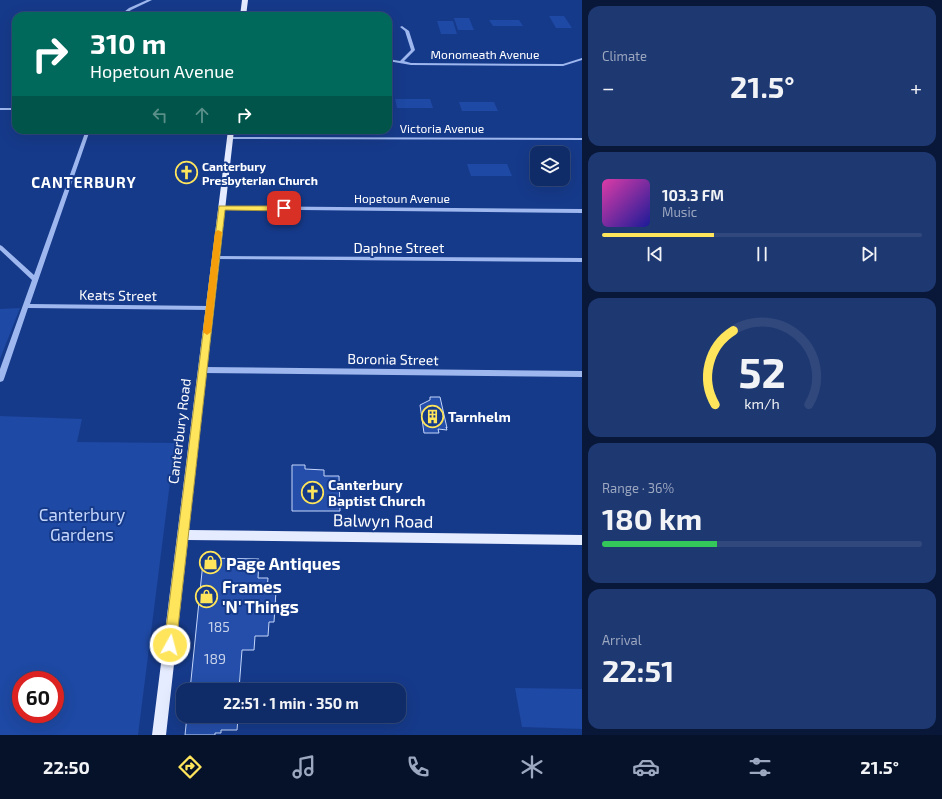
<!DOCTYPE html>
<meta charset="utf-8">
<style>
body{margin:0;font-family:"Exo 2",sans-serif;background:#1e3871;color:#f1f3f6;height:100vh;display:flex;flex-direction:column;font-size:15px;white-space:nowrap}
*{box-sizing:border-box;margin:0}
p{font-size:13px;color:#9ca7c0}
.icon{flex:none;width:22px;height:22px;fill:none;stroke:currentColor;stroke-width:2;stroke-linecap:round;stroke-linejoin:round}
.map{position:relative;flex:1;overflow:hidden}
.panel{display:flex;flex-direction:column;gap:6px;padding:6px;background:#091839;width:360px}
.panel>*{flex:none}
.banner{position:absolute;left:12px;top:12px;width:380px;height:122px;border-radius:12px;box-shadow:0 4px 16px #0002,0 0 0 1px #30487c;background:#00695c;color:#fff;overflow:hidden}
.fabs{position:absolute;left:530px;top:146px;display:grid;gap:8px}
.fabs a{display:grid;place-items:center;width:40px;height:40px;border-radius:8px;background:#102c68;box-shadow:0 4px 16px #0002,0 0 0 1px #30487c;font-size:20px}
.speed{position:absolute;left:12px;top:671px;display:flex;gap:8px;font-size:20px;font-weight:700;text-align:center}
.speed>*{display:grid;place-content:center;width:52px;height:52px;border-radius:50%;background:#102c68;box-shadow:0 4px 16px #0002,0 0 0 1px #30487c;line-height:1}
.speed .limit{border:6px solid #d22;background:#fff;color:#111}
.pin{position:absolute;display:grid;place-items:center;width:34px;height:34px;color:#fff;margin:-17px;border-radius:8px;box-shadow:0 2px 6px #0006}
.me{position:absolute;width:44px;margin:-22px;rotate:7deg;stroke-linejoin:round;filter:drop-shadow(0 0 3px #0008)}
.turn{display:flex;align-items:center;gap:14px;height:84px;padding:0 12px;font-size:18px}
.turn .icon{width:52px;height:52px;stroke-width:2.5}
.turn b{display:block;font-size:28px;line-height:34px}
.lanes{display:flex;align-items:center;height:38px;padding:0 12px;background:#0003;justify-content:center;gap:20px;direction:ltr}
.lanes .off{opacity:.35}
.big{font-size:30px;font-weight:700;line-height:1.1}
.panel .card{flex:1;display:flex;flex-direction:column;justify-content:center;gap:6px;min-width:0;padding:0 14px;border-radius:12px;background:#1e3871}
.panel .dial{align-items:center;gap:0}
.dial svg{height:104px;overflow:visible;fill:none;stroke:#30487c;stroke-width:7;stroke-linecap:round;text-anchor:middle}
.dial text{fill:#f1f3f6;stroke:none}
.song{display:flex;align-items:center;gap:12px}
.cover{width:48px;height:48px;border-radius:6px;background:linear-gradient(135deg,hsl(320 70% 55%),hsl(240 70% 35%))}
.played{height:4px;border-radius:2px;background:linear-gradient(90deg,#ffe55c 35%,#30487c 35%)}
.keys{display:flex;justify-content:space-around;direction:ltr}
.heat{display:flex;justify-content:space-between;align-items:center;font-size:22px;direction:ltr}
.charge{height:6px;border-radius:3px;background:linear-gradient(90deg,#34c759 36%,#30487c 0)}
.trip{position:absolute;left:176px;top:683px;width:230px;height:40px;border-radius:12px;background:#102c68;box-shadow:0 4px 16px #0002,0 0 0 1px #30487c;font-weight:700;line-height:40px;text-align:center}
.tabs{display:flex;height:64px;justify-content:space-around;align-items:center;background:#06122a;color:#9ca7c0}
.tabs .icon{width:28px;height:28px}
.tabs .on{color:#ffe55c}
.tabs b{font-size:18px;color:#f1f3f6}
main{display:flex;flex:1;min-height:0}
.map>svg:first-child{display:block}
.green{fill:#1e49a4;fill-rule:evenodd}
.building{fill:#244ea9;stroke:#c4d6fb}
.lines{fill:none;stroke-linecap:round;stroke-linejoin:round}
.minor{fill:#9eb8ef;fill-rule:evenodd}
.major{fill:#e6ecff;fill-rule:evenodd}
.route{fill:#ffe55c;stroke:#a6953c}
.slow{fill:#f59e0b}
.labels{text-anchor:middle;dominant-baseline:central;stroke-width:4;stroke-linejoin:round;paint-order:stroke}
.far-street-label{font-size:12px;fill:#fff;stroke:#163a8a}
.far-poi-label{font-size:12px;font-weight:bold;fill:#fff;stroke:#163a8a;text-anchor:start}
.street-label{font-size:14px;fill:#fff;stroke:#163a8a}
.poi-label{font-size:14px;font-weight:bold;fill:#fff;stroke:#163a8a;text-anchor:start}
.near-number-label{font-size:14px;fill:#c8d3ea}
.far-district-label{font-size:15px;font-weight:bold;letter-spacing:1px;fill:#fff;stroke:#163a8a}
.near-park-label{font-size:17px;fill:#c4d6fb;stroke:#163a8a}
.near-street-label{font-size:17px;fill:#fff;stroke:#163a8a}
.near-poi-label{font-size:17px;font-weight:bold;fill:#fff;stroke:#163a8a;text-anchor:start}
</style>
<main>
<div class="map">
<svg width="582" height="735" viewBox="0 0 582 735">
<rect width="100%" height="100%" fill="#163a8a"/>
<path class="green" d="M549,16H564L572,28H556Z
M454,18H469L474,30H458Z
M489,20H519L523,26H493Z
M437,21H453L457,34H441Z
M395,99H430L433,108H397Z
M459,102H494L498,111H462Z
M467,164H507L512,176H471Z
M20,308L0,359V309Z
M0,416L82,419L77,442L175,443L138,735H0ZM21,680H55V714H21Z
M515,688L582,689V729L522,727Z"/>
<path class="building" d="M430,397H440L447,428L446,427L447,430L438,429L439,433H424L420,405L430,400Z
M292,465H305V469L324,470V476H339L340,511H292Z
M207,558L259,559L258,578H268L267,591H276L274,622H269L268,636H255L254,650H242L239,689L190,690L203,562Z
M187,716H222V719H238L237,730H221V733H215V735H185Z"/>
<g class="lines">
<path class="minor" d="M147,0H152L131,10L123,16H119L129,8Z
M402,26L409,31L415,50L404,61L411,63L563,64L582,58V60L563,66L411,65L388,61V59L400,61L411,50L405,31L400,27Z
M0,108H16V110H0Z
M86,130H90L30,304L210,306L213,308L210,310L28,308L4,379L3,381L0,382V369L32,280L0,250V245L2,246L34,275Z
M228,137L582,138V140L230,139H228Z
M221,206L582,209V213L219,209V207Z
M215,256L582,258V262L213,259L212,258Z
M203,367L582,371V377L203,373L199,370Z"/>
<path class="major" d="M242,0H248L246,16H240Z
M228,130H234L189,530L582,535V545L188,540L166,735H152Z"/>
</g>
<path class="route" d="M219,206H284L288,208L284,211L225,210L176,645L174,649L170,651L166,649L164,645Z"/>
<path class="slow" d="M218,230L222,232L211,332L207,335L203,332L215,232Z"/>
<defs>
<symbol id="church-ring" viewBox="-11 -11 22 22"><circle r="9.5" fill="#163a8a" stroke="#ffe55c" stroke-width="1.5"/><path d="M-1.2-6h2.4v3.5h3.3v2.4h-3.3V6h-2.4V-.1h-3.3v-2.4h3.3Z" fill="#ffe55c"/></symbol>
<symbol id="building-ring" viewBox="-11 -11 22 22"><circle r="9.5" fill="#163a8a" stroke="#ffe55c" stroke-width="1.5"/><path d="M-4-6H4V6H1V3H-1V6H-4ZM-2.5-4.3h1.7v1.8h-1.7ZM.8-4.3h1.7v1.8H.8ZM-2.5-1h1.7V.8h-1.7ZM.8-1h1.7V.8H.8Z" fill="#ffe55c"/></symbol>
<symbol id="shop-ring" viewBox="-11 -11 22 22"><circle r="9.5" fill="#163a8a" stroke="#ffe55c" stroke-width="1.5"/><path d="M-5-2.5h2.3a2.7 3.5 0 0 1 5.4 0H5L5.5 6h-11ZM-1.5-2.5h3a1.5 2.3 0 0 0-3 0Z" fill="#ffe55c"/></symbol>
</defs>
<g fill-rule="evenodd">
<use href="#church-ring" x="174" y="160" width="25" height="25"/>
<use href="#building-ring" x="420" y="404" width="25" height="25"/>
<use href="#church-ring" x="300" y="480" width="25" height="25"/>
<use href="#shop-ring" x="198" y="550" width="25" height="25"/>
<use href="#shop-ring" x="194" y="584" width="25" height="25"/>
</g>
<g class="labels">
<g class="far-street-label">
<text x="485" y="54">Monomeath Avenue</text>
<text x="442" y="128">Victoria Avenue</text>
<text x="402" y="198">Hopetoun Avenue</text>
</g>
<g class="far-poi-label">
<text x="202" y="166">Canterbury<tspan x="202" dy="14">Presbyterian Church</tspan></text>
</g>
<g class="street-label">
<text x="399" y="247">Daphne Street</text>
<text transform="translate(118 295) rotate(1)">Keats Street</text>
<text transform="translate(393 359) rotate(1)">Boronia Street</text>
<text transform="translate(179 431) rotate(-83)">Canterbury Road</text>
</g>
<g class="poi-label">
<text x="448" y="416">Tarnhelm</text>
<text x="328" y="484">Canterbury<tspan x="328" dy="16">Baptist Church</tspan></text>
</g>
<g class="near-number-label">
<text x="219" y="626">185</text>
<text x="215" y="658">189</text>
</g>
<g class="far-district-label">
<text x="84" y="182">CANTERBURY</text>
</g>
<g class="near-park-label">
<text x="82" y="514">Canterbury<tspan x="82" dy="20">Gardens</tspan></text>
</g>
<g class="near-street-label">
<text transform="translate(383 520) rotate(1)">Balwyn Road</text>
</g>
<g class="near-poi-label">
<text x="226" y="563">Page Antiques</text>
<text x="222" y="586">Frames<tspan x="222" dy="20">'N' Things</tspan></text>
</g>
</g>
</svg>
<div class="fabs">
<a><svg class="icon" aria-label="layers" viewBox="0 0 24 24"><path d="M12 4l9 5-9 5-9-5zM3 14l9 5 9-5"/></svg></a>
</div>
<div class="speed"><div class="limit">60</div></div>
<div class="pin" style="left:284px;top:208px;background:#d93025"><svg class="icon" aria-label="arrive" viewBox="0 0 24 24"><path d="M6 21V4h12l-3 4 3 4H6"/></svg></div>
<svg class="me" style="left:170px;top:645px" viewBox="-20 -20 40 40"><circle r="17" fill="#ffe55c" stroke="#fff" stroke-width="3"/><path d="M0-11L8 9 0 5-8 9z" fill="#fff"/></svg>
<div class="trip">22:51 · 1 min · 350 m</div>
<div class="banner">
<div class="turn"><svg class="icon" aria-label="right" viewBox="0 0 24 24"><path d="M7 20v-9h11M14 6l5 5-5 5"/></svg><div><b>310 m</b>Hopetoun Avenue</div></div>
<div class="lanes"><svg class="icon off" aria-label="left" viewBox="0 0 24 24"><path d="M17 20v-9H6M10 6l-5 5 5 5"/></svg><svg class="icon off" aria-label="ahead" viewBox="0 0 24 24"><path d="M12 20V5M6 11l6-6 6 6"/></svg><svg class="icon" aria-label="right" viewBox="0 0 24 24"><path d="M7 20v-9h11M14 6l5 5-5 5"/></svg></div>
</div>
</div>
<section class="panel">
<div class="card"><p>Climate</p>
<div class="heat"><a>−</a><b class="big">21.5°</b><a>+</a></div>
</div>
<div class="card">
<div class="song"><i class="cover"></i><div><b>103.3 FM</b><p>Music</p></div></div>
<div class="played"></div>
<div class="keys"><svg class="icon" aria-label="previous" viewBox="0 0 24 24"><path d="M18 5L8 12l10 7zM5 5v14"/></svg><svg class="icon" aria-label="pause" viewBox="0 0 24 24"><path d="M8 5v14M16 5v14"/></svg><svg class="icon" aria-label="next" viewBox="0 0 24 24"><path d="M6 5l10 7-10 7zM19 5v14"/></svg></div>
</div>
<div class="card dial"><svg viewBox="0 0 100 80">
<path d="M14 69A42 42 0 1 1 86 69"/>
<path d="M14 69A42 42 0 0 1 28 12" stroke="#ffe55c"/>
<text x="50" y="56" font-size="32" font-weight="700">52</text>
<text x="50" y="72" font-size="11">km/h</text>
</svg></div>
<div class="card"><p>Range · 36%</p><b class="big">180 km</b><div class="charge"></div></div>
<div class="card"><p>Arrival</p><b class="big">22:51</b></div>
</section>
</main>
<nav class="tabs">
<b>22:50</b>
<svg class="icon on" aria-label="directions" viewBox="0 0 24 24"><path d="M12 3l9 9-9 9-9-9zM9 14v-3h6M13 9l2 2-2 2"/></svg>
<svg class="icon" aria-label="music" viewBox="0 0 24 24"><path d="M9 18V5l10-2v13"/><circle cx="6" cy="18" r="3"/><circle cx="16" cy="16" r="3"/></svg>
<svg class="icon" aria-label="phone" viewBox="0 0 24 24"><path d="M5 4h4l2 5-3 2q2 4 5 5l2-3 5 2v4C11 20 4 13 5 4z"/></svg>
<svg class="icon" aria-label="climate" viewBox="0 0 24 24"><path d="M12 3v18M4 7l16 10M4 17L20 7"/></svg>
<svg class="icon" aria-label="car" viewBox="0 0 24 24"><path d="M5 17H2v-5l4-1 3-4h7l3 4 3 1v5h-3M9 17h6M6 11h13"/><circle cx="7" cy="17" r="2"/><circle cx="17" cy="17" r="2"/></svg>
<svg class="icon" aria-label="filters" viewBox="0 0 24 24"><path d="M4 7h16M4 17h16"/><circle cx="9" cy="7" r="2"/><circle cx="15" cy="17" r="2"/></svg>
<b>21.5°</b>
</nav>
